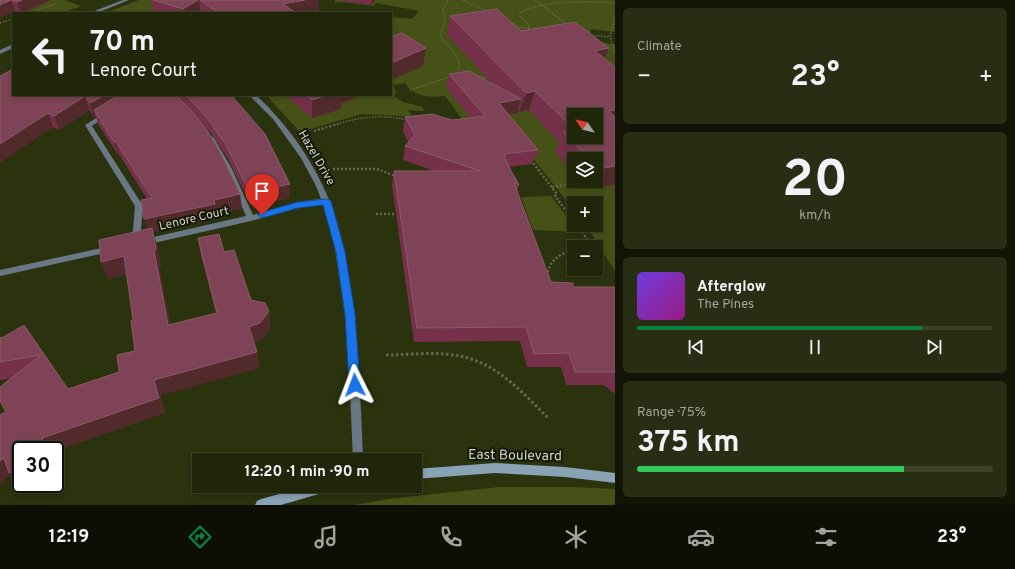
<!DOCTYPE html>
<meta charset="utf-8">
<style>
body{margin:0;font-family:Overpass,sans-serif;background:#282e13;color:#f1f3f6;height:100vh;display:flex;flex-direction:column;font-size:15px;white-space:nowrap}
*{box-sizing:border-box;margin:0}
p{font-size:13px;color:#a2a59c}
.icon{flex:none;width:22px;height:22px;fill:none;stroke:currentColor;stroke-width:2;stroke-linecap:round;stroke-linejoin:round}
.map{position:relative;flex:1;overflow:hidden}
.side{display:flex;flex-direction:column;gap:8px;padding:8px;background:#121506;width:400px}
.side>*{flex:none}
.top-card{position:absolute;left:12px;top:12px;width:380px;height:84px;border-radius:0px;box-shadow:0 2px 6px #0003,0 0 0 1px #3d432b;background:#20260a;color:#f1f3f6;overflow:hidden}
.needle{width:26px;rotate:304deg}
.buttons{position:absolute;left:567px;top:108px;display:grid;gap:8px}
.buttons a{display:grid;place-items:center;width:36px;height:36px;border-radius:0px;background:#20260a;box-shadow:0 2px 6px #0003,0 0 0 1px #3d432b;font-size:20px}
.speed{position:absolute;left:12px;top:441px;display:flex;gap:8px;font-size:20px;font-weight:700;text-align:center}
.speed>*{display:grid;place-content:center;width:52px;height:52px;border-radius:50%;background:#20260a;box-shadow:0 2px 6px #0003,0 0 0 1px #3d432b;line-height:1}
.speed .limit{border:2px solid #111;border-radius:6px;background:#fff;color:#111}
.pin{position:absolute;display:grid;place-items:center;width:34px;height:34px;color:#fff;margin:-41px -17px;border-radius:50% 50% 50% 0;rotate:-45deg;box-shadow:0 0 4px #0007}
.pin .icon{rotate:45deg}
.me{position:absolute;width:44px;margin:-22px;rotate:357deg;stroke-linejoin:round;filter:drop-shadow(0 0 3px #0008)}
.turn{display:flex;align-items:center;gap:14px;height:84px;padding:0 12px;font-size:18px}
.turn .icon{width:52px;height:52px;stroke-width:2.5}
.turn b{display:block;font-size:28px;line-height:34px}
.big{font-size:30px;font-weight:700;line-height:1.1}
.side .widget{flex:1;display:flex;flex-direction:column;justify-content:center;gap:6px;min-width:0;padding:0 14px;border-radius:6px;background:#282e13}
.side .dial{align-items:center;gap:0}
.dial b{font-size:52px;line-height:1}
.song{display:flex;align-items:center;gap:12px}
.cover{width:48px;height:48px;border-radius:6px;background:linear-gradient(135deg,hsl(260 70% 55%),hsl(310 70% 35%))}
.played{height:4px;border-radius:2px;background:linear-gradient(90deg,#0b8043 80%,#3d432b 80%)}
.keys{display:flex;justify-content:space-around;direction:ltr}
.heat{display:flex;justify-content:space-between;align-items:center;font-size:22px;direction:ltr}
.charge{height:6px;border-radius:3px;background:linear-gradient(90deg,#34c759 75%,#3d432b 0)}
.trip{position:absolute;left:192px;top:453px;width:230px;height:40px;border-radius:0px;background:#20260a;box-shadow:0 2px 6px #0003,0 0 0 1px #3d432b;font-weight:700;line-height:40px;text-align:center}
.tab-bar{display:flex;height:64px;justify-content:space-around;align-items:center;background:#0d0f04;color:#a2a59c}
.tab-bar .icon{width:28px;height:28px}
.tab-bar .selected{color:#0b8043}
.tab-bar b{font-size:18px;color:#f1f3f6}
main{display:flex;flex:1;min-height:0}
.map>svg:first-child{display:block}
.green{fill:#455116;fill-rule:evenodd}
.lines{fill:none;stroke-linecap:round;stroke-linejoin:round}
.path-far2{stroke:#63694b;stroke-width:1.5;stroke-dasharray:1.5 1.5;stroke-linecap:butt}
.path-far1{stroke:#63694b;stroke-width:2.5;stroke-dasharray:2 2;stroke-linecap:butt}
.path{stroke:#63694b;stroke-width:3;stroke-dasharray:2.5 2.5;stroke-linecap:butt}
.lane{fill:#697884;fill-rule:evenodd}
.street{fill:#697884;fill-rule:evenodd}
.secondary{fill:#89a2b4;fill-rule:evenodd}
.wall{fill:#743149;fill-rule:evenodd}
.shaded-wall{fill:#532a2c}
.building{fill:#7e4356;stroke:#8a5a67}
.route{fill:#1a73e8;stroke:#114b97}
.labels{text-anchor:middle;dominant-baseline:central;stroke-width:4;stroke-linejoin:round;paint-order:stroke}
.street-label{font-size:12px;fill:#cfd5c1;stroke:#151809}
.near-street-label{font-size:14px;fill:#cfd5c1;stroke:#151809}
</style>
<main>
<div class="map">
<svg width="615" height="505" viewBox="0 0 615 505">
<rect width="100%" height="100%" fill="#2b320e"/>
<path class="green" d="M48,0H65L81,6L63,13L25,12Z
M139,0H295L159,13H105Z
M335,0H353L371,5L375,0H615V32L591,29L592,41L615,44V94L498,79L447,88L474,121L529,110L567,150L555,152L574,173V181H581L589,189L615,184V271L586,225H596V203H574V210L531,156L428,123L403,116L362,114L300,132L266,95H391V17L412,19L419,11L376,3L374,6L343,2L335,3ZM405,83C414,97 430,98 445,96L462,119L437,124L413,117L408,110L424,111L423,107L403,102L394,96L396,91L393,85Z
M551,196L579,232L533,230L521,197Z
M499,487H573L615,489V505H354L388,499Z"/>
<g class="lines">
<path class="path-far2" d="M448,0L443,9L445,21L440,36C448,49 466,58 457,75
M463,0L489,12
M535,0L568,25
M34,13L40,9L56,4
M615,18L610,36L615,53
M0,23L13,19
M513,25L528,29
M533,30L528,29L530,27L520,16V13C543,0 588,1 615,3
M589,35L610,37
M479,77L490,78
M410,90L450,77
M334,125C359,117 382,114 408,120"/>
<path class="path-far1" d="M314,131L338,124
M531,160L557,194L555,196L574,221
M325,169H377L395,176
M552,187L582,182
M376,214H396
M578,225L591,246L581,247
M547,276C549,260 560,254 574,249"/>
<path class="path" d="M386,355C410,355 435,351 459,356C496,362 523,393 548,418"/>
<path class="lane" d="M106,112L109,114L108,115L92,126L143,206L140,242L136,245L132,242L135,206L85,125Z
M211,136L214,138L232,169L253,215L298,202L327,198L331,201L327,204L298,208L251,221L145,245L142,244L141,242L142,240L145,239L246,216L226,169L208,138Z
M111,246L115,249L114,251L0,276V270Z"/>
<path class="street" d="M123,0H129L97,13H89Z
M13,44V48L0,54V50Z
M249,95H256C290,127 317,166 333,210C342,233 345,257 349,281C358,340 361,400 363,460H353L350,391L346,323L335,249L329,220L316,186L301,158L273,119Z"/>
<path class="secondary" d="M495,463L565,467L615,473V483L565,477L495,473L415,479V469Z
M309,486H334L333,490L329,491L281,505H255L257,501L261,499Z"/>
</g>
<path class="wall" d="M0,0H51L22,13H20L15,11Z
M151,0H319V13H154Z
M337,0H375L371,5Z
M450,16L609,48L604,59L615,67V184L589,189L581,181H596V159H574V173L555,152L559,142L529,110L519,112L518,110L517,113L508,114L538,150L532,164L509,167L519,185L517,191L551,282L573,287H615V394L604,385H566L561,367H527L520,341L414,342L392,185L394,171H434L403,160L405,146L408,142L403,131L405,117L452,120L471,118L446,88L449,74L492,83L447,35ZM574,115L596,137H574Z
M0,76L116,95V97L127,95H231L290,184V198L251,206L228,159L211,133L201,122L242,208L216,214L217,218L153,232L157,246L161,266L159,267L170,325L216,313L201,256L198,238L224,252L251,300L269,311L270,328L262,339L254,342L257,352L259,368L160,395L165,413L21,450V484H26L22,486L11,475L0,483V415L6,412L12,378L0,380V337L2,338L24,325L68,389L119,372L135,351L133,320L127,274L108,279L147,229V199L120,156H119L98,124L96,117L94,118L90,110L59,130L53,127Z
M285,95H360L341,104V109L312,118Z"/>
<path class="shaded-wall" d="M11,0L15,11L0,18V5Z
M22,0H51L21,13L17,2Z
M198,0H199L201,13H183V9Z
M305,0H319V13H283V4Z
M372,0H375L371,5Z
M426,48L423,66L391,80V63Z
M609,48L601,67L595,51Z
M535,91L529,110L519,112L526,93Z
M105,95H116L118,103L94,110L96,117L94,118L90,103Z
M327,95H360L341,104V109L312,118V100Z
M85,96L90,110L59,130L54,116Z
M521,99L517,113L495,117L499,103Z
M615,110V128L609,111Z
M48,113L53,127L0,163V144Z
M114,142H116L120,156H119Z
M615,166V184L589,189L593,181H596V175L599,169Z
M290,184V198L251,206L250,193Z
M240,194L242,208L216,214L217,218L153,232L157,246L161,266L159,267L173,342L168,325L148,233L144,219L214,200Z
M124,256L130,273L108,279L101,262Z
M269,311L270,328L262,339L251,343L249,327Z
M257,352L259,368L160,395L165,413L55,451V450H46L42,438L154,380Z
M4,458L21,466V484H26L22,486L11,475L0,483V461Z
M55,458L58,466L55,467Z"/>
<path class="building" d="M0,0H11L0,5Z
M12,0H22L17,2Z
M153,0H198L183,9Z
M200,0H305L283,4L296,13H219Z
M497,9L521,31L575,22L609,48L595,51L615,67V110L609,111L615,117V166L599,169L596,167V159H589L563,132L574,130V137H596V115H574V129L535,91L526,93L450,16Z
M402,33L426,48L391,63V37Z
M13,69V95H105L90,103L85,96L54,116L48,113L0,144V76Z
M469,71L521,99L499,103L538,150L504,154L509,167L519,185L514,183L551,282L573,283V287H615V373L614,372H575L569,353L534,354L526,327L417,328L394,171H480L405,146L415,135L405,117L432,114L452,120L485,116L449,74Z
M119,95H123L125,96L127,95H175L190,109L207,130L221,154L240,194L214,200L215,204L144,219L141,200L152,198L116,142H114L94,110Z
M186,95H231L265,134L290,184L250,193L226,145L208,119Z
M307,95H327L312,100Z
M152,228L156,249L154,250L168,325L217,313L198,238L219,234L224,252L234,250L251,300L265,303L269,311L260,323L249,327L257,352L154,380L159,398L42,438L46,450H21V466L9,473L4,458L0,461V415L6,412L0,401V387L41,355L0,362V337L2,338L24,325L68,389L119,372L117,355L135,351L131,321L133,320L124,256L101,262L99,240Z"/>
<path class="route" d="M327,199L331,201L345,252L355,314L360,385L359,389L355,390L351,389L349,385L345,314L336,252L323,205L298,208L262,218L258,215L259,213L298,202Z"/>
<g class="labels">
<g class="street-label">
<text transform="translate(316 158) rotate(60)">Hazel Drive</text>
<text transform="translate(194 219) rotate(-13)">Lenore Court</text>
</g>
<g class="near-street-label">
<text transform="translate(515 456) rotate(1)">East Boulevard</text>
</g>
</g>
</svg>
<div class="buttons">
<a><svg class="needle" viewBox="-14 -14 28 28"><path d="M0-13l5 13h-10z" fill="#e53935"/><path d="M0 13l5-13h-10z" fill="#a2a59c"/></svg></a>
<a><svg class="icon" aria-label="layers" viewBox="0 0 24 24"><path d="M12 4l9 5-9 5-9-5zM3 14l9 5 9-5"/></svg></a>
<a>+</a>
<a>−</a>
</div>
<div class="speed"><div class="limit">30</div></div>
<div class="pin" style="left:262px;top:215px;background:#d93025"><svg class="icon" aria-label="arrive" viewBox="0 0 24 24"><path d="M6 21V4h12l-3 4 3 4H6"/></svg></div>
<svg class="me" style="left:355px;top:385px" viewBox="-20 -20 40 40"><path d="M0-17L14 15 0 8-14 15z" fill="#1a73e8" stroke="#fff" stroke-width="4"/></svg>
<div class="trip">12:20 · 1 min · 90 m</div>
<div class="top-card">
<div class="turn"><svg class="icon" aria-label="left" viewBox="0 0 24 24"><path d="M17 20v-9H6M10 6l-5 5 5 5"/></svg><div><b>70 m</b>Lenore Court</div></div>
</div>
</div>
<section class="side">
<div class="widget"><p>Climate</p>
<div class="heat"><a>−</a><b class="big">23°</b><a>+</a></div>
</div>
<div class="widget dial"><b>20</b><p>km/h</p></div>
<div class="widget">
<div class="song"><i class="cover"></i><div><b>Afterglow</b><p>The Pines</p></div></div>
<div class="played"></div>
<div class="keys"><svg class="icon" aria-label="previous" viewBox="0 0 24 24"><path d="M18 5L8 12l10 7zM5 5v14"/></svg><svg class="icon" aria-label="pause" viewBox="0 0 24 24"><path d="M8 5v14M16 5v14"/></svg><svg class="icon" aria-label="next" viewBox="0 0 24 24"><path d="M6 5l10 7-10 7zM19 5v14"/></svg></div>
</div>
<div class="widget"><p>Range · 75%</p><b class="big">375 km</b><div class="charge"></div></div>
</section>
</main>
<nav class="tab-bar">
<b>12:19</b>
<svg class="icon selected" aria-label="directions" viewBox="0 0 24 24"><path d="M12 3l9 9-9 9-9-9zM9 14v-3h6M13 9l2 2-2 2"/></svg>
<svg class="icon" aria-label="music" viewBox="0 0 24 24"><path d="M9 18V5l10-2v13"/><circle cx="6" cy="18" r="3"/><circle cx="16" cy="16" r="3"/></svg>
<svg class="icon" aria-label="phone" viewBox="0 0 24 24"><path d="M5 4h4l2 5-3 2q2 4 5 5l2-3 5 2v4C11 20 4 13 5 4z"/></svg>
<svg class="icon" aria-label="climate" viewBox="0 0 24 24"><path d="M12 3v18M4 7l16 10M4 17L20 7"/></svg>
<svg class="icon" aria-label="car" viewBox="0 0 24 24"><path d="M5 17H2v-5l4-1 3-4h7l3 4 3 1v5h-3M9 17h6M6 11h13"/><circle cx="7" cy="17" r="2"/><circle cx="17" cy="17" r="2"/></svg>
<svg class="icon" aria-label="filters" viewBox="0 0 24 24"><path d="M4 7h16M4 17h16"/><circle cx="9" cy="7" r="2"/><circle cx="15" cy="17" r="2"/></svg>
<b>23°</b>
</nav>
